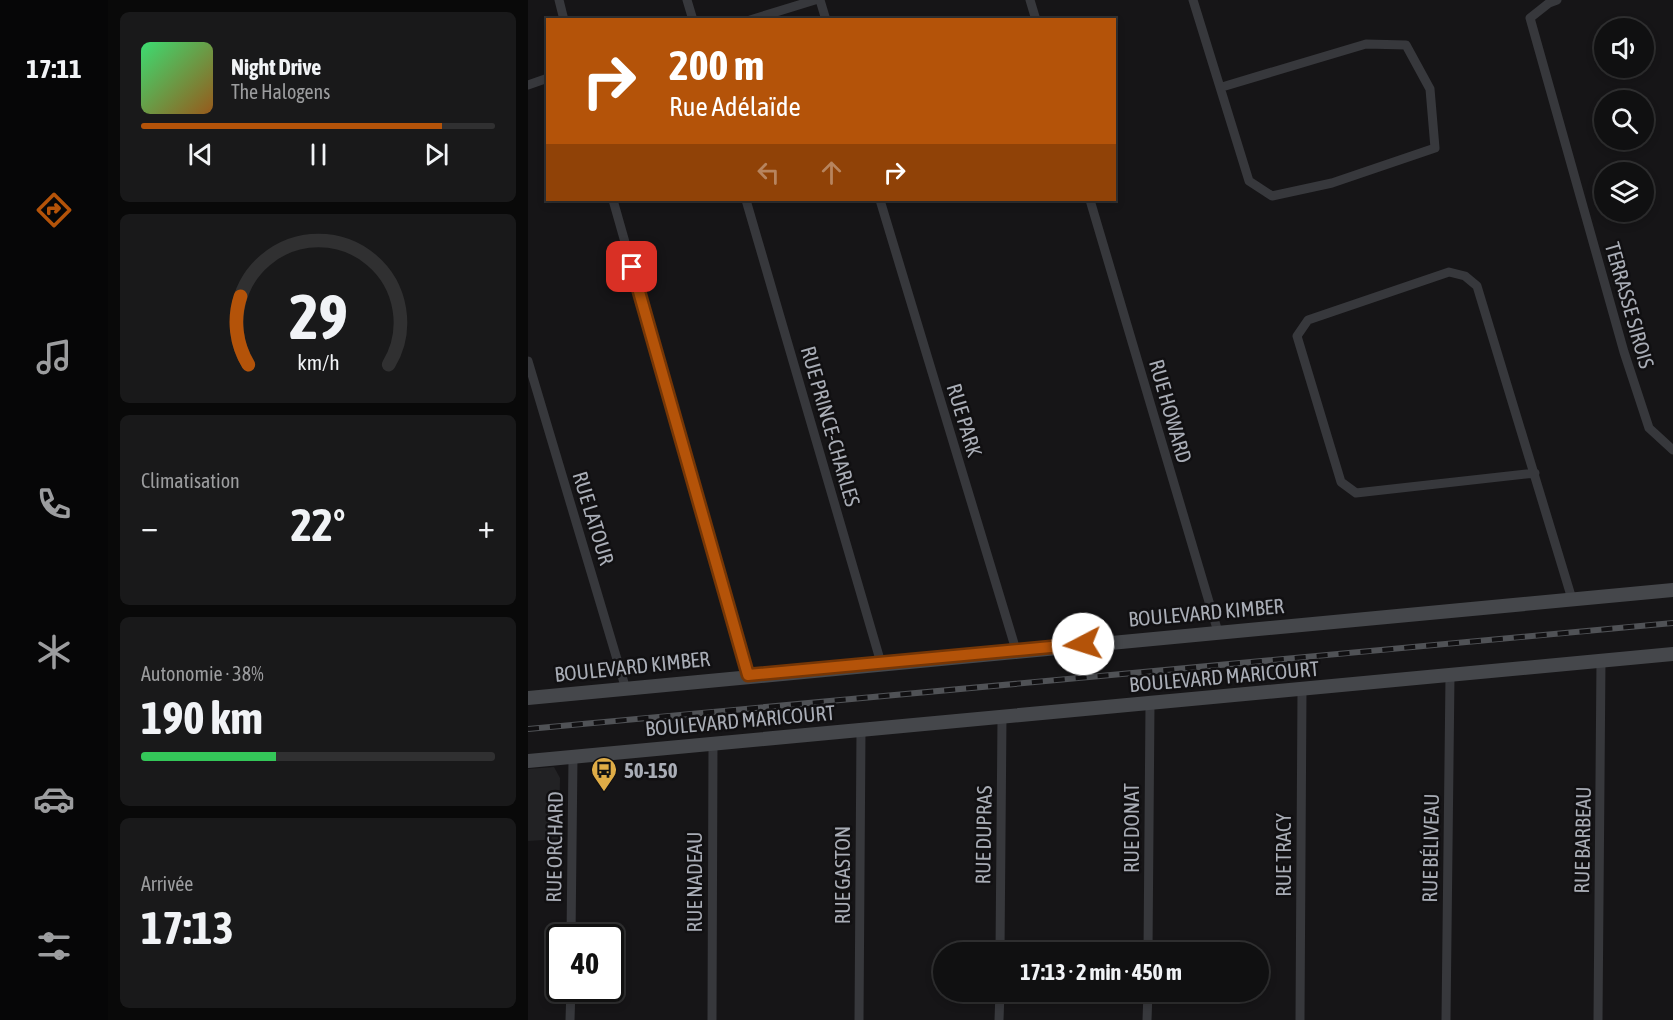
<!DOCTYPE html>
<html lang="fr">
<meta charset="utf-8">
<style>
body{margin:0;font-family:"Asap Condensed",sans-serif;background:#19191a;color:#f1f3f6;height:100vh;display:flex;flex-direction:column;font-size:22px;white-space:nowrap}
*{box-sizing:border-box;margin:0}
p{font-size:20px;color:#9c9d9f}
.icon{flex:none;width:33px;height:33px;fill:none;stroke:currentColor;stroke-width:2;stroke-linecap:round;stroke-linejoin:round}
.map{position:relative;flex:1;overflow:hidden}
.side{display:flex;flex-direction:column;gap:12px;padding:12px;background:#090909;width:420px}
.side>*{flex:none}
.banner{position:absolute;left:18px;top:18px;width:570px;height:183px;border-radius:0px;box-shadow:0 3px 9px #0003,0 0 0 2px #303031;background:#b45309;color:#fff;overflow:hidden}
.fabs{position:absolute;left:1066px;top:18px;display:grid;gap:12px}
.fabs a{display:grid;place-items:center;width:60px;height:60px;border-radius:50%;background:#101011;box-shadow:0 3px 9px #0003,0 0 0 2px #303031;font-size:30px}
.speed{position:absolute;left:18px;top:924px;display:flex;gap:12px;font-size:30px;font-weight:700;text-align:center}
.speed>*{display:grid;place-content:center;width:78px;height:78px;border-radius:50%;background:#101011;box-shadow:0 3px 9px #0003,0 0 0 2px #303031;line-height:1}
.speed .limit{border:3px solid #111;border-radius:9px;background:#fff;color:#111}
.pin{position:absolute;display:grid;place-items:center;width:51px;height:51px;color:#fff;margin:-26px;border-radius:12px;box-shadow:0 3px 9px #0006}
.me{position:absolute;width:66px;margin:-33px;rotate:265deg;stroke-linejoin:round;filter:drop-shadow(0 0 4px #0008)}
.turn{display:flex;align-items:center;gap:21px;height:126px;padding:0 24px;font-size:27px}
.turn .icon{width:78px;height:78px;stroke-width:2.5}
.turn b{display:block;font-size:42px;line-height:51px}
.lanes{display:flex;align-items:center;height:57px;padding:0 24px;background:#0003;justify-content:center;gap:30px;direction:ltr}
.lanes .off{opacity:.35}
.big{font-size:45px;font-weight:700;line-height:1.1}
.side .tile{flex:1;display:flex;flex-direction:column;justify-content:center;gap:9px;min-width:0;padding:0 21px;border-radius:9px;background:#19191a}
.side .dial{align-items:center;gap:0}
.dial svg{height:156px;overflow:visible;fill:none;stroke:#303031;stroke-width:7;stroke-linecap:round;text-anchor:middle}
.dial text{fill:#f1f3f6;stroke:none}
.song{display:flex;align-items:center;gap:18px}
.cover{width:72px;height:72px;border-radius:9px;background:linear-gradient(135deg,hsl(140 70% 55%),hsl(30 70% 35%))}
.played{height:6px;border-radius:3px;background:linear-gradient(90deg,#b45309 85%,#303031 85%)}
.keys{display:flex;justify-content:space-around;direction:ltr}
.heat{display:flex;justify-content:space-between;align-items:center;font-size:33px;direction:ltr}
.charge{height:9px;border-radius:4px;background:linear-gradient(90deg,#34c759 38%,#303031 0)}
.trip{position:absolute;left:405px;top:942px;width:336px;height:60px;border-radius:30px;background:#101011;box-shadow:0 3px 9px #0003,0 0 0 2px #303031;font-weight:700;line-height:60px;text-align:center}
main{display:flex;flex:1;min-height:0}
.menu{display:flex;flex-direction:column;width:108px;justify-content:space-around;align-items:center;background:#060607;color:#9c9d9f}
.menu .icon{width:42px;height:42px}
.menu .on{color:#b45309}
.menu b{font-size:27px;color:#f1f3f6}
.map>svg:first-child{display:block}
.built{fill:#222224}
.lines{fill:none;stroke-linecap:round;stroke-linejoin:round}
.street{stroke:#37383c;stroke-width:9}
.secondary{stroke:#45474b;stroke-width:14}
.rail-casing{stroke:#505256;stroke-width:6}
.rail{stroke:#111012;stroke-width:4;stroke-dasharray:11;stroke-linecap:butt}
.route-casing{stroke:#753606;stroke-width:15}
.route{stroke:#b45309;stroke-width:10}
.labels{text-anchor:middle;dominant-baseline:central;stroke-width:5;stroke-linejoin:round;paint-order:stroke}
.street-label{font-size:21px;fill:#a9adb6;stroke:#111012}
.poi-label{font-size:21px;font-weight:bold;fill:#a9adb6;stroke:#111012;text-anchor:start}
</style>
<main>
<nav class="menu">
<b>17:11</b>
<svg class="icon on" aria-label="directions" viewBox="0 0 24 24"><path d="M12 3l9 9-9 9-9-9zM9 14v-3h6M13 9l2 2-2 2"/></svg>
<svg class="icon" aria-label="music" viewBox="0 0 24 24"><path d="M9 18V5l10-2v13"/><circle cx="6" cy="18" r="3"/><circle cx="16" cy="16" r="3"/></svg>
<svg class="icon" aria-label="phone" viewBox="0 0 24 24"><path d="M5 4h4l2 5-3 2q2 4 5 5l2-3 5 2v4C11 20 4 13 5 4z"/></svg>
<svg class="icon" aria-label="climate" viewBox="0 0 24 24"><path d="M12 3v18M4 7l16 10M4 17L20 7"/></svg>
<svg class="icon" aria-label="car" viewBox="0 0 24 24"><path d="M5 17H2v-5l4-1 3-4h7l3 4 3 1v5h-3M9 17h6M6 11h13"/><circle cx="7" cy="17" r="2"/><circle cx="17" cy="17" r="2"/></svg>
<svg class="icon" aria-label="filters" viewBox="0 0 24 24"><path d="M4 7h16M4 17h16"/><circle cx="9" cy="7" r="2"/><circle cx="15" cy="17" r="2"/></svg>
</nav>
<section class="side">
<div class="tile">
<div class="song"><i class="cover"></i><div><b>Night Drive</b><p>The Halogens</p></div></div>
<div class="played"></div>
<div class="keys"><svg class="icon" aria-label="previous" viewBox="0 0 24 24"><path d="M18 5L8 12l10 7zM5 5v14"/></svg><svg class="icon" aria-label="pause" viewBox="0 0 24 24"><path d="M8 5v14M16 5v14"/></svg><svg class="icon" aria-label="next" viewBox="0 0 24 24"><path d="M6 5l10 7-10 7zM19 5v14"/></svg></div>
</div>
<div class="tile dial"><svg viewBox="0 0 100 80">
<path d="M14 69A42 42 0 1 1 86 69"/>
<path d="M14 69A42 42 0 0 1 10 34" stroke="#b45309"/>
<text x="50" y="56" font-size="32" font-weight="700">29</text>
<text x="50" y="72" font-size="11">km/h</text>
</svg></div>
<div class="tile"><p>Climatisation</p>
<div class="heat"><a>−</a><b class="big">22°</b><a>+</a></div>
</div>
<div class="tile"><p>Autonomie · 38%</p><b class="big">190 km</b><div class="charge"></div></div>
<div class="tile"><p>Arrivée</p><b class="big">17:13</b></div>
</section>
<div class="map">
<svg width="1145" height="1020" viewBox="0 0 1145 1020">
<rect width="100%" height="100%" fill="#161517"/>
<path class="built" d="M26,767L32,778L31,839L0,841V769Z"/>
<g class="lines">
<path class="street" d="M31,0L36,20
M159,0L165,20
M292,0L298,20
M502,0L508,20
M665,0L721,181L744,196L804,183L907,148L902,89L878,45L838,44L694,87
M1029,0L1021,3L1002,18L1096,352L1121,428L1145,450
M222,20L287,0
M0,85L20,78
M85,200L220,675
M218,200L353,663
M352,200L488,650
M562,200L690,632
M0,361L97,686
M1007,473L828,493L813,482L769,336L780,320L921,272L937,276L949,286L1044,599
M43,938L45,757
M472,952L474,717
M620,952L622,704
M42,1020L43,988
M184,1020L185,744
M331,1020L333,730
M471,1020L472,992
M619,1020L620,992
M772,1020L774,690
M918,1020L922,676
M1070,1020L1073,660"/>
<path class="secondary" d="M0,698L1145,590
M0,761L1145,654"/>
<defs>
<path id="rail" d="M0,729L1145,623"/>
</defs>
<use href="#rail" class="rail-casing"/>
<use href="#rail" class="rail"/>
</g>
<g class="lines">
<defs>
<path id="route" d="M104,267L220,675L555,644"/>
</defs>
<use href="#route" class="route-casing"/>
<use href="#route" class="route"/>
</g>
<defs>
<symbol id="bus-pin" viewBox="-11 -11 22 30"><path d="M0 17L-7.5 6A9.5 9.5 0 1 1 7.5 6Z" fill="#dfac46" stroke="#111012"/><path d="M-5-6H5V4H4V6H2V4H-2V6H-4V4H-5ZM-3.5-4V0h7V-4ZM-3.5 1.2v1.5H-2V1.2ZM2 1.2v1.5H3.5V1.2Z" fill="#111"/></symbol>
</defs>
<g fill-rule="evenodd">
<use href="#bus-pin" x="61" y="755" width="30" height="40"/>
</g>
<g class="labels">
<g class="street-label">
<text transform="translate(1102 305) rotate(74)">TERRASSE SIROIS</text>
<text transform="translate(643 411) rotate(74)">RUE HOWARD</text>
<text transform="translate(437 420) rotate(73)">RUE PARK</text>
<text transform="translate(303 426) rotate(74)">RUE PRINCE-CHARLES</text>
<text transform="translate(66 518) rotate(73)">RUE LATOUR</text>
<text transform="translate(678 612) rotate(-5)">BOULEVARD KIMBER</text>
<text transform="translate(104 666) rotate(-6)">BOULEVARD KIMBER</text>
<text transform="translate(696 676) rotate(-5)">BOULEVARD MARICOURT</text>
<text transform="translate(212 720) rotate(-5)">BOULEVARD MARICOURT</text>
<text transform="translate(603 828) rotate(-90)">RUE DONAT</text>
<text transform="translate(455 835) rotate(-89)">RUE DUPRAS</text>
<text transform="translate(1054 840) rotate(-89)">RUE BARBEAU</text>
<text transform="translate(26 847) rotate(-89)">RUE ORCHARD</text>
<text transform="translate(902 848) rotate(-89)">RUE BÉLIVEAU</text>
<text transform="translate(755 855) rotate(-90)">RUE TRACY</text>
<text transform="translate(314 875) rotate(-90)">RUE GASTON</text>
<text transform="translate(166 882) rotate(-90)">RUE NADEAU</text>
</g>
<g class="poi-label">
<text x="96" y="770">50-150</text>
</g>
</g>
</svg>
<div class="fabs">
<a><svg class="icon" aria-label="sound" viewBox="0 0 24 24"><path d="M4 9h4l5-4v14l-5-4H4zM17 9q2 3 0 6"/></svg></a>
<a><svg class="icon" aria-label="search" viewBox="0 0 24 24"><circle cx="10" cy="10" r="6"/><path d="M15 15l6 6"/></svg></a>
<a><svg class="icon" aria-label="layers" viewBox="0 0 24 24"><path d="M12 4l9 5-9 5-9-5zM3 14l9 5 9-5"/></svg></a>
</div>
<div class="speed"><div class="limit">40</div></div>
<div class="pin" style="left:104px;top:267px;background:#d93025"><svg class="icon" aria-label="arrive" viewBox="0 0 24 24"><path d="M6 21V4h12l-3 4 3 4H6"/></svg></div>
<svg class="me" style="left:555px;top:644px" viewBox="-20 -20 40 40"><circle r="19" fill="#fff"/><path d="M0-13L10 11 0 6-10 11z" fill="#b45309"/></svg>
<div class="trip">17:13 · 2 min · 450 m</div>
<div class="banner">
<div class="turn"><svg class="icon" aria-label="right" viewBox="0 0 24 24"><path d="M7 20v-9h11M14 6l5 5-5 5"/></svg><div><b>200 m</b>Rue Adélaïde</div></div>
<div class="lanes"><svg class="icon off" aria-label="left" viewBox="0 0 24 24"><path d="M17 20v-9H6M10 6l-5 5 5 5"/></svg><svg class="icon off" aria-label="ahead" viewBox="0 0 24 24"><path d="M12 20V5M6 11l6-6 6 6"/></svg><svg class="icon" aria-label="right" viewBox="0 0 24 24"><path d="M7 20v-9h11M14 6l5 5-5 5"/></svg></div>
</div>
</div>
</main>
